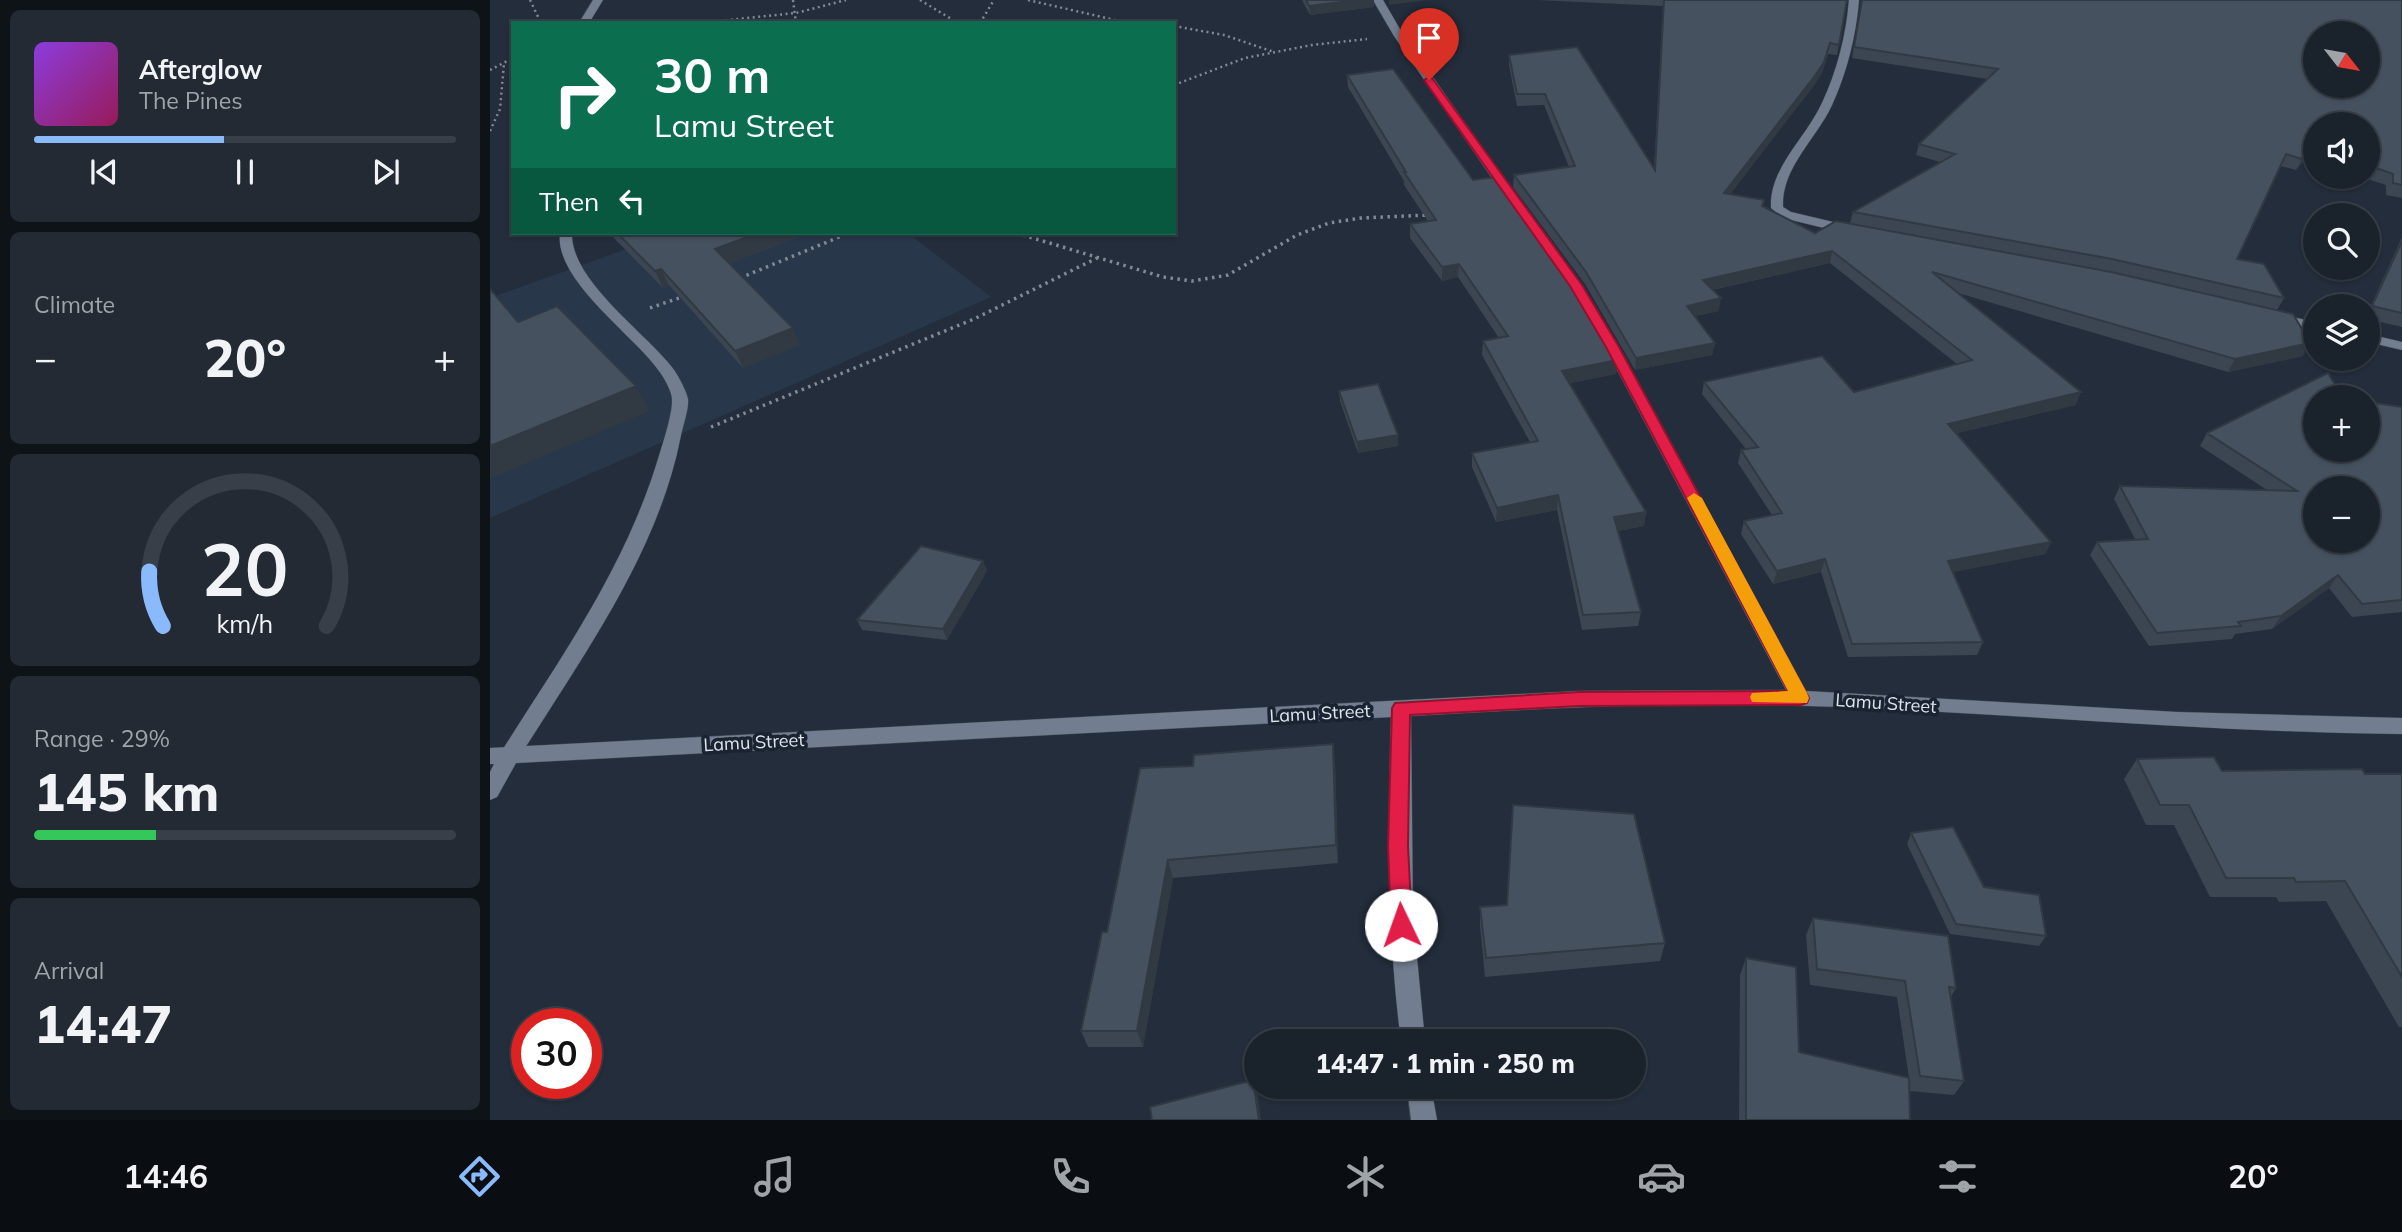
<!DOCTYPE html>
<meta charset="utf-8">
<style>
body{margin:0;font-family:Mulish,sans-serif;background:#232a34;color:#f1f3f6;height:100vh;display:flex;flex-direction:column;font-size:26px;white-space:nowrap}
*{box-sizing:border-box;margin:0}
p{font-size:23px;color:#9fa4a9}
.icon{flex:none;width:38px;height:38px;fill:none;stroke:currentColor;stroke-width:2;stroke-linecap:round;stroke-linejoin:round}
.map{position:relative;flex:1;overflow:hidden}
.sheet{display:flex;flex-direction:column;gap:10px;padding:10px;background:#0e1318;width:490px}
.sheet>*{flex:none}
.banner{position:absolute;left:21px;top:21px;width:665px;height:214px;border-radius:0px;box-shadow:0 2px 5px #0004,0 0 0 2px #383f48;background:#0b6e4f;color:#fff;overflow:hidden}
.needle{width:46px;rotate:121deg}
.fabs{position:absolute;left:1813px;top:21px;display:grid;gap:14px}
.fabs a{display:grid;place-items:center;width:77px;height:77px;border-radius:50%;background:#1a222c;box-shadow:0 2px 5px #0004,0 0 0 2px #383f48;font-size:35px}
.speed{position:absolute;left:21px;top:1008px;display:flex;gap:14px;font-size:35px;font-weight:700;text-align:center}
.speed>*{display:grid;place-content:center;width:91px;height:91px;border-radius:50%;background:#1a222c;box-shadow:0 2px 5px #0004,0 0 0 2px #383f48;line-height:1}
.speed .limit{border:10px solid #d22;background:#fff;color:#111}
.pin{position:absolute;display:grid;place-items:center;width:60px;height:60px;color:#fff;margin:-72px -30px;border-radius:50% 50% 50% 0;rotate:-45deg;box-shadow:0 0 7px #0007}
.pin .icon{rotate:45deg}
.me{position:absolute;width:77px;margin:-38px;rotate:357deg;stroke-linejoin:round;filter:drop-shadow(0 0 5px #0008)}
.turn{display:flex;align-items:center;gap:24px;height:147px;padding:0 28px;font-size:32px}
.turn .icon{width:91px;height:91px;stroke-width:2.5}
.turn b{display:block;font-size:49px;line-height:60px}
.then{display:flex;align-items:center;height:66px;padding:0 28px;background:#0003;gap:14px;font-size:26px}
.big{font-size:52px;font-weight:800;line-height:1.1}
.sheet .card{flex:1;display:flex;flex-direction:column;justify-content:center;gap:10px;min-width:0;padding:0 24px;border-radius:10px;background:#232a34}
.sheet .dial{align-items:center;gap:0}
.dial svg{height:182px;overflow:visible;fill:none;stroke:#383f48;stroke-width:7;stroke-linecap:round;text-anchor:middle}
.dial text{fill:#f1f3f6;stroke:none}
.song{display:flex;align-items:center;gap:21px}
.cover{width:84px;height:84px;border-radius:10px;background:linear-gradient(135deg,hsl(270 70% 55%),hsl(330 70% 35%))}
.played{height:7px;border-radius:4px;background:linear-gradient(90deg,#8abafc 45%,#383f48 45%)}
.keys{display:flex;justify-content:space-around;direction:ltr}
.heat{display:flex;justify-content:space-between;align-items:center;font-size:38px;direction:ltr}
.charge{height:10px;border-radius:5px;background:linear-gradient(90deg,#34c759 29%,#383f48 0)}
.trip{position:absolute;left:754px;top:1029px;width:402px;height:70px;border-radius:35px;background:#1a222c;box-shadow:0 2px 5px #0004,0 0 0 2px #383f48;font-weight:800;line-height:70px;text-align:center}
.tab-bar{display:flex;height:112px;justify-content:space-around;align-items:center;background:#0a0e12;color:#9fa4a9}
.tab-bar .icon{width:49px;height:49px}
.tab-bar .active{color:#8abafc}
.tab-bar b{font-size:32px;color:#f1f3f6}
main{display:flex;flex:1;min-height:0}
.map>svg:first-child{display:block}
.built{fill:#29374b}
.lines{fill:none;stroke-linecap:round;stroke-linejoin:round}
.lane-casing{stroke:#424b57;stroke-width:1}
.street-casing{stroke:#424b57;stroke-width:1}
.path-far1{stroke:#818a95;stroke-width:2.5;stroke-dasharray:2 3.5;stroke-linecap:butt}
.path{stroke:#818a95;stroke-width:3.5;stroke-dasharray:2.5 4.5;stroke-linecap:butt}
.lane{fill:#727e8f;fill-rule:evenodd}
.street{fill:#727e8f;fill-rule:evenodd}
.wall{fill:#3c4653}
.shaded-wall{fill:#313943}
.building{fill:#465160;stroke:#313943;stroke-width:2;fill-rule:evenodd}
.route{fill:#e11d48;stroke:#92132f;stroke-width:2}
.slow{fill:#f59e0b}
.labels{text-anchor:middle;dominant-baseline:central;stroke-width:7;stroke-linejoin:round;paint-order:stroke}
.street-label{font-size:18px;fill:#dde4ed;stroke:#1a2331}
</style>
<main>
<section class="sheet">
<div class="card">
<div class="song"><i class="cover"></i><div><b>Afterglow</b><p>The Pines</p></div></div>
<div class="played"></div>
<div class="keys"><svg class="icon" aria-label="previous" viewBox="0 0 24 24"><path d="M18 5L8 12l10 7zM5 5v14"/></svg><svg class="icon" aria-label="pause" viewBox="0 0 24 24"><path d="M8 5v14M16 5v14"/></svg><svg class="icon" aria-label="next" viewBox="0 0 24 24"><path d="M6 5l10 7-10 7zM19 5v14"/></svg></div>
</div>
<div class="card"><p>Climate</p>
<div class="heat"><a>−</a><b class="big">20°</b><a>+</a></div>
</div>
<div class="card dial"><svg viewBox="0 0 100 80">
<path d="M14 69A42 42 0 1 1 86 69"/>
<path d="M14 69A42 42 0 0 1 8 45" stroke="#8abafc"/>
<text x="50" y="56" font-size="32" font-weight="700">20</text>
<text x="50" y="72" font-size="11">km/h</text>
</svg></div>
<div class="card"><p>Range · 29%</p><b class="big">145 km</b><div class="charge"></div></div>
<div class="card"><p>Arrival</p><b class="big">14:47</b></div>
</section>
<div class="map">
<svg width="1912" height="1120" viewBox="0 0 1912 1120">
<rect width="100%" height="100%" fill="#232d3b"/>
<path class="built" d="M181,233H418L501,297L0,518V298Z"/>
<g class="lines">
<defs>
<path id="lane" d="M103,0H113L99,23H89Z
M70,233H82C80,279 153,331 181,366C187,373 196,390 198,399C199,409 193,425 191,435C168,555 90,659 27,761L20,763L13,761L10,755L13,749C74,653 136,566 169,456C173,443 183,413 182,399C182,392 174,377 169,371C144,335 64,280 70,233Z"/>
<path id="street" d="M883,0H893L914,36L1025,194L1023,197H1015L904,36Z
M1359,0H1369C1366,36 1357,72 1342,105C1327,138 1291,168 1293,207L1301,212L1364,227V233L1359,234L1293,218L1281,208C1279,168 1316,138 1332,103C1347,71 1356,36 1359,0Z
M1070,261L1077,265L1129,347L1316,691L1687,712L1912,718V734C1702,732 1494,710 1285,705C1163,702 1042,709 921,716L923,916L935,1041H911C897,934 898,825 901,717L26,763L7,797L0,800V772L4,764H0V748L1089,691L1296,690L1115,347L1063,265Z
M1784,313L1825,322V330L1779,320L1777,317Z
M1878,334L1912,342V350L1878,342Z
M917,1087H941L947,1120H921Z"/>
</defs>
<use href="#lane" class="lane-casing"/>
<use href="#street" class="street-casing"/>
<path class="path-far1" d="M40,0L51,23
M303,0L306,23
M430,0L468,23
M538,0L638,23
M208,23L306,13L356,0
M490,23L504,0
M684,26L734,35L784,52
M0,70L23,58
M684,85L755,58L822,45L877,39
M0,131L10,109L14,63"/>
<path class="path" d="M526,233L673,277L702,281L738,275L807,235L839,223L871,218L938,215
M250,278L359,233
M160,308L195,296
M221,427L484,319L607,258"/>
<use href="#lane" class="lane"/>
<use href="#street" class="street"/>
</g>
<path class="wall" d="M812,0H884V7L820,15Z
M1047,0H1357L1347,55L1338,54L1332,73L1322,88L1240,194L1274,200L1273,207L1325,233L1360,223L1363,212L1450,162L1426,155L1429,144L1497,79L1362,58L1371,0H1912V198L1896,195V185L1871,177H1878V124H1825V161L1816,158L1806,170L1791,166L1747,259L1794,298L1787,310L1813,356L1738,372L1468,293L1586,405L1467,433L1561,542L1555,554L1463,572L1493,642L1487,655L1358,657L1331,572L1283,584L1251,534L1254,521L1282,515L1248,463L1251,450L1256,449L1212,394L1214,382L1364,392L1467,364L1340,263L1222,290L1229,311L1205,316L1225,343L1222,355L1145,370L1095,284L1023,187L1024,175L1079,167L1054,105L1027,106L1019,66V55L1164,169L1173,6Z
M857,75L983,180L1128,360L1126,374L1080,383L1156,512L1154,526L1128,531L1151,612L1148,626L1092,630L1067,510L1006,522L982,467V453L1040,442L992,355L993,341L1009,338L968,277L952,281L920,238V224L938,221L914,185V181L858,87Z
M119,233H318L239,263L310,345L253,368L179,285L173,288Z
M1912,237V327L1878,319V312Z
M849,391L908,446L868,453L850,401Z
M1825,397L1912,407V612L1862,617L1839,588L1782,629L1745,634L1742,639L1659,646L1600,555L1607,542L1645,539L1624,499L1630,486L1777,490L1710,446L1717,433Z
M497,571L457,640L372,630L367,620Z
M1647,759L1732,771L1912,774V1027H1909L1836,901L1789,902L1786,897H1720L1684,825H1656L1634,779Z
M845,762L848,863L683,878L653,1047H598L591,1031L617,932L703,766Z
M1421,833L1556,936L1549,946L1460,934L1417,844Z
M990,907L1175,943L1170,961L995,977L990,926Z
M1323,918L1466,988L1461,997L1474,1081L1464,1095L1420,1091L1419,1084L1420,1120H1249L1250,975L1256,958L1309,1052L1419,1078L1407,997L1320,985L1316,935Z"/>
<path class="shaded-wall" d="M868,0H884V7L820,15L819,6Z
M899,0H937L899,5Z
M1340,43L1332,73L1322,88L1232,205L1234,193Z
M1822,146L1816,158L1806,170L1812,159Z
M268,233H318L233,265L225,249Z
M1342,251L1340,263L1211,292L1213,280Z
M969,264L968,277L952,281V267Z
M171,269L179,285L173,288L165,271Z
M1231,298L1229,311L1195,319L1197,306Z
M303,328L310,345L253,368L245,351Z
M1225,343L1222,355L1145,370L1146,358Z
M1820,343L1813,356L1738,372L1745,359Z
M1128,360L1126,374L1071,385L1072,371Z
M146,386L160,411L0,479V446Z
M1591,392L1586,405L1454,436L1458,424Z
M908,435V446L868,453L867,442Z
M1068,495L1067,510L1006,522L1007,508Z
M1156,512L1154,526L1123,532L1124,517Z
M1561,542L1555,554L1453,574L1458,561Z
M1335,559L1331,572L1283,584L1287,571Z
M493,561L497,571L457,640L453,629Z
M1848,575L1839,588L1782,629L1791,616Z
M843,744L845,762L848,863L846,845Z
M678,860L683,878L653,1047L647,1031Z
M763,1080L768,1097L771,1120H769Z"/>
<path class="building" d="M816,0H868L819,6Z
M1174,0H1357L1349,45L1340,43L1334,62L1324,77L1234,193L1274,200L1272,206L1325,233L1346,221L1621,272L1803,314L1820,343L1745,359L1442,272L1591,392L1458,424L1561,542L1458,561L1493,642L1362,644L1335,559L1287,571L1254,521L1292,513L1251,450L1268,447L1214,382L1332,356L1364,392L1482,360L1342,251L1213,280L1231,298L1197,306L1225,343L1146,358L1096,272L1024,175L1085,166L1055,94H1027L1019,55L1087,47L1165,170Z
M1372,0H1912V185L1903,183V174L1878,165V124H1825V147L1822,146L1812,159L1796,154L1747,259L1774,264L1794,298L1622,259L1363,212L1465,154L1429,144L1508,69L1364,47ZM1825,33H1878V86H1825Z
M903,69L983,180L1006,177L1079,275L1114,334L1128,360L1072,371L1156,512L1124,517L1151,612L1093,615L1068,495L1007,508L982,453L1048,441L993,341L1018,336L969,264L952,267L920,224L946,220L914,172H916L857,75Z
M127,233H268L225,249L303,328L245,351L171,269L165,271Z
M1912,241V313L1882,306Z
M0,289L28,322L67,306L146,386L0,446Z
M1838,373L1852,397H1825V450H1878V402L1912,407V600L1872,604L1848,575L1791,616L1748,622L1751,626L1667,633L1607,542L1658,539L1630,486L1807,491L1717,433ZM1825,488H1878V541H1825Z
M888,384L908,435L867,442L849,391Z
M431,546L493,561L453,629L367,620Z
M843,744L846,845L678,860L647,1031H591L612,932H617L650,768L703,766L704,755Z
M1724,757L1732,771L1872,769L1875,774H1912V977L1855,881L1806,882L1804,878H1736L1699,805H1670L1647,759Z
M1023,805L1144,814L1175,943L996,958L990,907L1017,905Z
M1463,827L1494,887L1549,895L1556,936L1466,924L1421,833Z
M1323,918L1458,936L1466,988L1459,987L1474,1081L1430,1076L1415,981L1327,969Z
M1256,958L1306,967L1309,1052L1419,1078L1420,1120H1256Z
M763,1080L769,1120H662L660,1107Z"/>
<path class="route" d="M939,77L942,78L1092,285L1129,347L1319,698L1317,703L1311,705L1089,706L920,715L918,846L922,925L919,931L911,934L904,931L901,925L898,846L902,708L905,703L1089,692L1298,691L1116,347L1080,286L934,80Z"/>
<path class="slow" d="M1204,493L1212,498L1317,693L1319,698L1317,703L1262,702L1260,697L1262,693L1298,691L1197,498Z"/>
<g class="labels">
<g class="street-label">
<text transform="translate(1396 703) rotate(4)">Lamu Street</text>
<text transform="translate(830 713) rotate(-3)">Lamu Street</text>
<text transform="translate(264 742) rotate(-3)">Lamu Street</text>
</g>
</g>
</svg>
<div class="fabs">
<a><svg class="needle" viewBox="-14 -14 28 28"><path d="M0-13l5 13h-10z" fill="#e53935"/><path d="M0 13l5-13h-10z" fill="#9fa4a9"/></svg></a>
<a><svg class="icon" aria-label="sound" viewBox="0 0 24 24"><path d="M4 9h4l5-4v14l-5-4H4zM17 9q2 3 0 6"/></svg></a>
<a><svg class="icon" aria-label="search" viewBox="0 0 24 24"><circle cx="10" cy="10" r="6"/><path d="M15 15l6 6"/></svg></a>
<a><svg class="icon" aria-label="layers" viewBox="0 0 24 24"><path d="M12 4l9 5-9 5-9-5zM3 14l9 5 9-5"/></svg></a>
<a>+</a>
<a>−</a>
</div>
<div class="speed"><div class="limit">30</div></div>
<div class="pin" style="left:939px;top:80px;background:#d93025"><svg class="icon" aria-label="arrive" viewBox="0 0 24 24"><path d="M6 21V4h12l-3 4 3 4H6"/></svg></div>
<svg class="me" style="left:911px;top:925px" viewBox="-20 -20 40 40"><circle r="19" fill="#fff"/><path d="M0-13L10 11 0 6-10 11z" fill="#e11d48"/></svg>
<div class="trip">14:47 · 1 min · 250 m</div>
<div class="banner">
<div class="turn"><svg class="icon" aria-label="right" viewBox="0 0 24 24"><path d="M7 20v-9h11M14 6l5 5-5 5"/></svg><div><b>30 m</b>Lamu Street</div></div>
<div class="then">Then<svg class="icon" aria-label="left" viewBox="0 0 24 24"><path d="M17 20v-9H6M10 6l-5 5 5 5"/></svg></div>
</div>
</div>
</main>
<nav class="tab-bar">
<b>14:46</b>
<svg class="icon active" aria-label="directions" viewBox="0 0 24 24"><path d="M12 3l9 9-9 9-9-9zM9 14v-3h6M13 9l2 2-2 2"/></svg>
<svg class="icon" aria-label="music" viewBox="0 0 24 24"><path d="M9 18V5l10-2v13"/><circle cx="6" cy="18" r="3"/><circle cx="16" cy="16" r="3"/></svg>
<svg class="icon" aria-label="phone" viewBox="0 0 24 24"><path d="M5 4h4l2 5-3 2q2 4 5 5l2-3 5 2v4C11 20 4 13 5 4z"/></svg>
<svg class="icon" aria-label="climate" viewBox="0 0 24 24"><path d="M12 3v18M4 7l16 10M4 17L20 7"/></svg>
<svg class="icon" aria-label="car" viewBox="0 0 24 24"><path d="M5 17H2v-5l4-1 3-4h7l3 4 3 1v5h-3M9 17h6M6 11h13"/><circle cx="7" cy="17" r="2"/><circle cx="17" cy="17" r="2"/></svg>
<svg class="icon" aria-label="filters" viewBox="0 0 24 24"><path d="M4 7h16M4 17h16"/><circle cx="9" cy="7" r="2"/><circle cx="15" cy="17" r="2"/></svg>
<b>20°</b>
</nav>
